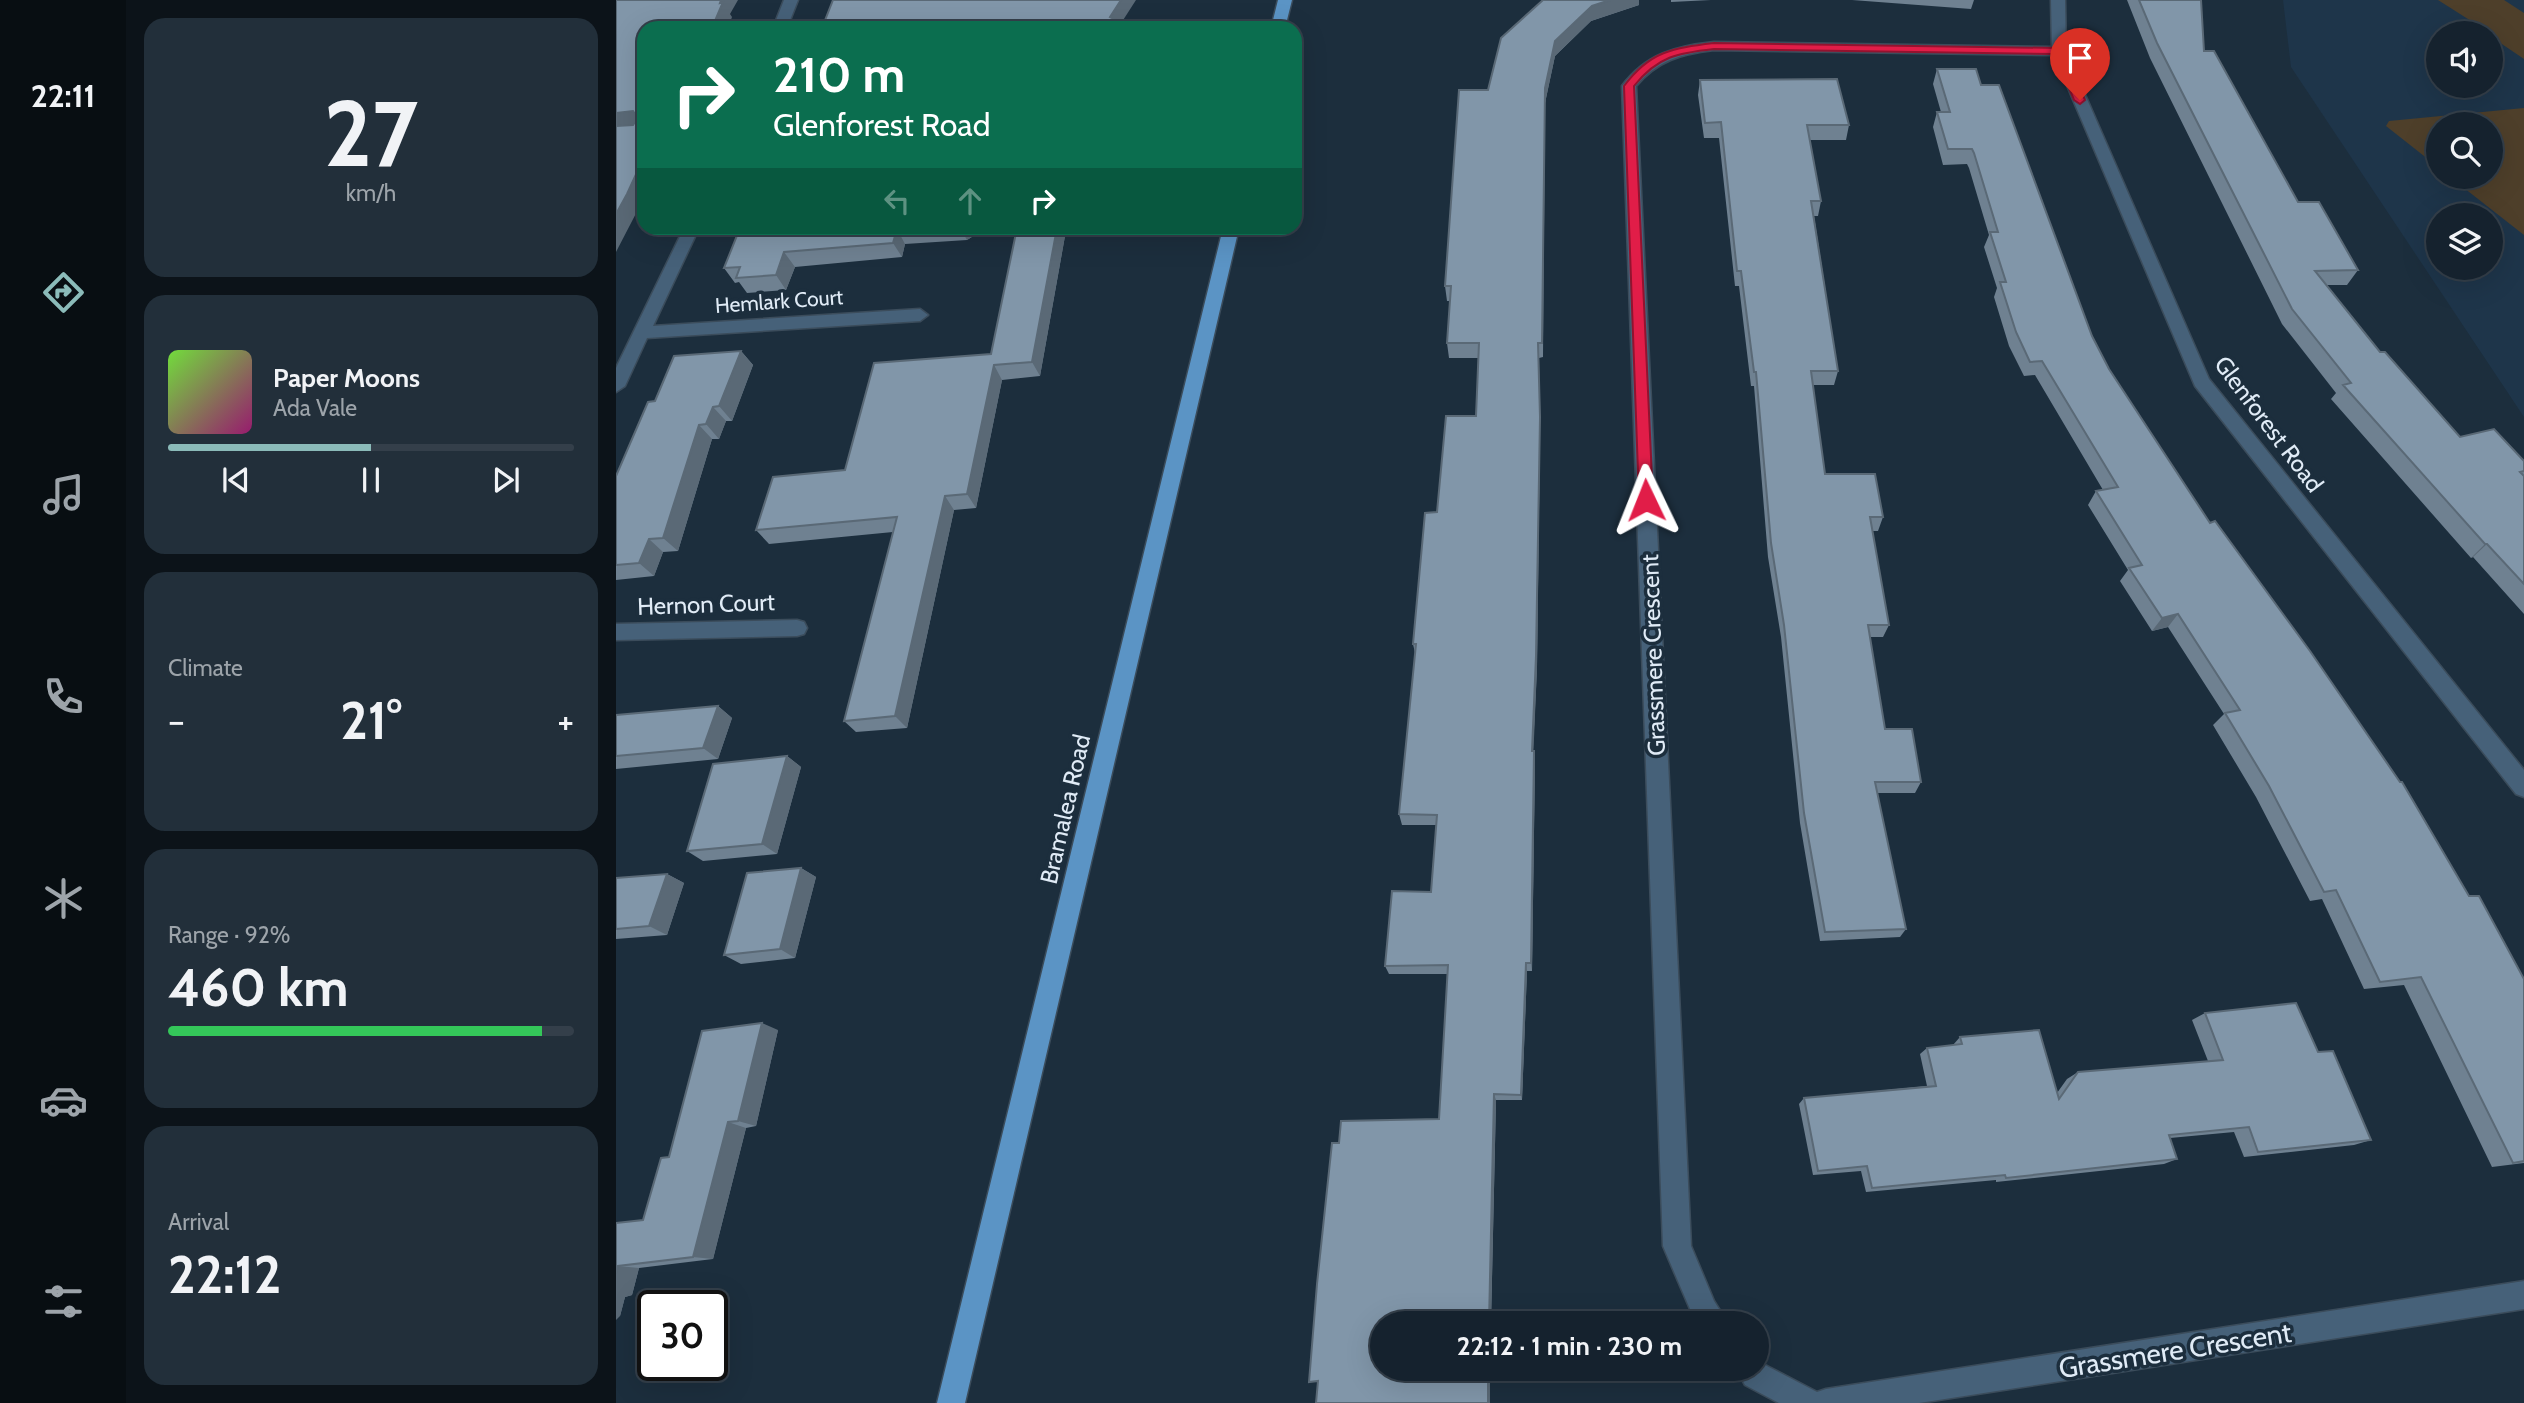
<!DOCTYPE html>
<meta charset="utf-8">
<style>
body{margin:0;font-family:Cabin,sans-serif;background:#222f3a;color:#f1f3f6;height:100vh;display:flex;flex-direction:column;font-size:26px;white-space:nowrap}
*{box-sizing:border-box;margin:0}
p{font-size:23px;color:#9da4aa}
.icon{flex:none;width:38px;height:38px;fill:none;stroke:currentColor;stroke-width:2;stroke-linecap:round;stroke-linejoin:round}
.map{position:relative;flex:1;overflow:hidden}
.drawer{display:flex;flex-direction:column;gap:18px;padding:18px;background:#0c1319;width:490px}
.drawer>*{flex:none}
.hud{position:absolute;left:21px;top:21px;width:665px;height:214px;border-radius:21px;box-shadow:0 7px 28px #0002,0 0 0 2px #343f4a;background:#0b6e4f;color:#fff;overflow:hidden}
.fabs{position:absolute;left:1810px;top:21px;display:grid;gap:14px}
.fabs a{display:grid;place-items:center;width:77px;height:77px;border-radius:50%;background:#15222e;box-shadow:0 7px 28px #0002,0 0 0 2px #343f4a;font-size:35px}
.speed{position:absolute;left:21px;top:1290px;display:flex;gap:14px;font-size:35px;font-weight:700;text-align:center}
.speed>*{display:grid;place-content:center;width:91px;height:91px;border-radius:50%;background:#15222e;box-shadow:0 7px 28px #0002,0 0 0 2px #343f4a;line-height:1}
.speed .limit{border:4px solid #111;border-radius:10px;background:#fff;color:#111}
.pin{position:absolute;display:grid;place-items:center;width:60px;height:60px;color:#fff;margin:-72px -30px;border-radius:50% 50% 50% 0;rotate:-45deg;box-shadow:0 0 7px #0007}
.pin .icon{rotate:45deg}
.me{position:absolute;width:77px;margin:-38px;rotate:358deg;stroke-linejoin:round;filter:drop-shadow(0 0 5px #0008)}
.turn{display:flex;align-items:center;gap:24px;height:147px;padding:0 21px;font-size:32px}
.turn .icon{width:91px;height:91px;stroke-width:2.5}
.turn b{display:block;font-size:49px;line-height:60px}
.lanes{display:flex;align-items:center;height:66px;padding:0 21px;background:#0003;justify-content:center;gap:35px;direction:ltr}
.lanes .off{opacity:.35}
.big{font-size:52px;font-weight:700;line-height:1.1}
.drawer .widget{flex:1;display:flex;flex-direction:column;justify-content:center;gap:10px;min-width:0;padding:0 24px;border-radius:21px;background:#222f3a}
.drawer .dial{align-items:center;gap:0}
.dial b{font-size:91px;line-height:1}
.song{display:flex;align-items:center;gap:21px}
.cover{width:84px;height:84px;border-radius:10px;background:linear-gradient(135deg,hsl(100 70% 55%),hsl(320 70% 35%))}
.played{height:7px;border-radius:4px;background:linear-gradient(90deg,#8bbbb9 50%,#343f4a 50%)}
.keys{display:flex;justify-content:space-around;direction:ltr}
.heat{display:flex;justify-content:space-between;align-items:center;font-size:38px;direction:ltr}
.charge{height:10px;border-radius:5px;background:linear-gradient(90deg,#34c759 92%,#343f4a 0)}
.trip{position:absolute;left:754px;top:1311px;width:399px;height:70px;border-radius:35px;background:#15222e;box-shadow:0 7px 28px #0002,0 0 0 2px #343f4a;font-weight:700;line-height:70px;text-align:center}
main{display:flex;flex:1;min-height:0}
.dock{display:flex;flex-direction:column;width:126px;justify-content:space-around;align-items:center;background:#080e12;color:#9da4aa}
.dock .icon{width:49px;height:49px}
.dock .selected{color:#8bbbb9}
.dock b{font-size:32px;color:#f1f3f6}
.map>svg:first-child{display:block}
.built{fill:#1e354a;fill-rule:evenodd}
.green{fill:#4e3f2a}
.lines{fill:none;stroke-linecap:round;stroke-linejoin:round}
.minor-casing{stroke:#3b4c5b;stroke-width:3}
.major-casing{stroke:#3b4c5b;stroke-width:3}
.minor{fill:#466179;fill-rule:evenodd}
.major{fill:#5b94c5;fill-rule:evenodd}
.wall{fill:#6f8191}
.shaded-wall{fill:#5a6976}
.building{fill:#8196a9;stroke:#5a6976;stroke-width:2}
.route{fill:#e11d48;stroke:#92132f;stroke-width:2}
.labels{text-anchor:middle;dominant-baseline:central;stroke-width:7;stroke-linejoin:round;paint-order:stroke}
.far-street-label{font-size:21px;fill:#e0ebf6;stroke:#1c2e3d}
.street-label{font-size:24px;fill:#e0ebf6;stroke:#1c2e3d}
.near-street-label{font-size:28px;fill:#e0ebf6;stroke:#1c2e3d}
</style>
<main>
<nav class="dock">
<b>22:11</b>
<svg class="icon selected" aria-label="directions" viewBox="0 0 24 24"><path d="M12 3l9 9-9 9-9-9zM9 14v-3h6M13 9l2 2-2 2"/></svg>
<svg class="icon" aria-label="music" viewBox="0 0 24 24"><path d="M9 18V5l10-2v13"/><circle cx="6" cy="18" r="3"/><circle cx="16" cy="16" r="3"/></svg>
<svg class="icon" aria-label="phone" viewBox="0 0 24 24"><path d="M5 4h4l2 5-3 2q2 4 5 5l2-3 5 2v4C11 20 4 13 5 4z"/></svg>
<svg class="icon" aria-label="climate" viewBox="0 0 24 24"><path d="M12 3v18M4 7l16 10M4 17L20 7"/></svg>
<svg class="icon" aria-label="car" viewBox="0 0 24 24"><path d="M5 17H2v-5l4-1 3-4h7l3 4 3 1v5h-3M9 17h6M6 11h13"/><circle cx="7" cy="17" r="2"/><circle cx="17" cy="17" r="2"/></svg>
<svg class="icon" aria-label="filters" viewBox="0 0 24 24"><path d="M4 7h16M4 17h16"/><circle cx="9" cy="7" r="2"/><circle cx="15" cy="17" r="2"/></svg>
</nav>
<section class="drawer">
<div class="widget dial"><b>27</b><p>km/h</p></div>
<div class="widget">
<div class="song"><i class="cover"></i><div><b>Paper Moons</b><p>Ada Vale</p></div></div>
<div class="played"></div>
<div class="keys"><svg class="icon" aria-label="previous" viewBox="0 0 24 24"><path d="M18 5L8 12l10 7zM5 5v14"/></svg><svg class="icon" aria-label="pause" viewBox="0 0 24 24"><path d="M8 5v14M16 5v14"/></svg><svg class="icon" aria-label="next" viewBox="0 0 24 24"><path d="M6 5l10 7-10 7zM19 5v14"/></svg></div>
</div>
<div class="widget"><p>Climate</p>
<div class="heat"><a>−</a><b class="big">21°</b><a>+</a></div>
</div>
<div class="widget"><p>Range · 92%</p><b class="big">460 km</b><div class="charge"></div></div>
<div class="widget"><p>Arrival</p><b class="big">22:12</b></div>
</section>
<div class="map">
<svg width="1908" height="1403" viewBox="0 0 1908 1403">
<rect width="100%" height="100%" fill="#1c2e3d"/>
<path class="built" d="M1667,0H1908V417L1675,67ZM1822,33H1874V86H1822ZM1822,124H1874V177H1822ZM1822,215H1874V268H1822Z"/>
<path class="green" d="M1822,0H1888L1908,13V59L1874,36V33Z
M1908,108V235L1834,177H1874V124H1822V167L1770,126L1773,121Z"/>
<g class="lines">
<defs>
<path id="minor" d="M168,0H182L171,28H157Z
M1435,0H1449L1450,51L1593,379L1908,770V797L1900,794L1579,386L1438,55L1098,50C1065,54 1042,60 1020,86L1075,1246L1098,1301L1112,1323H1080L1047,1246L1006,86C1030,54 1060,46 1098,42L1436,47Z
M68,228H83L37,326L304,309L312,315L304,321L31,338L9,386L0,392V368Z
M181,620L188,622L191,628L188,634L181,636L0,640V624Z
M1908,1281V1309L1303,1403H1163L1129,1385L1120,1368H1141V1357L1149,1365L1201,1392L1210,1389Z"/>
<path id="major" d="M662,0H676L669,28H655Z
M607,228H623L349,1403H321Z"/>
</defs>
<use href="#minor" class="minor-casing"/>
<use href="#major" class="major-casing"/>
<use href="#minor" class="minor"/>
<use href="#major" class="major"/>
</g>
<path class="wall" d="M927,0H1023V5L975,21L939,56L929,103L927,357L923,358L924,431L921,668L917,751H918L919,762L916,971H911L906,1100H880L875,1323H766L723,1143L823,1119L832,974H773L769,966L815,892L820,825H786L783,814L799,653L797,644L821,512L860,416L862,358H833L831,343L834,301H831L829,286L872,90Z
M1055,0H1095L1055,2Z
M1236,0H1358L1355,9Z
M1511,0H1585L1588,51L1682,202L1742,270L1731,285H1710L1764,352L1844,437L1908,461V614L1857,557L1855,558L1715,399L1720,393L1666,324L1534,58Z
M1321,69L1365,85L1476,336L1493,369L1594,523L1853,896L1908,979V1163L1876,1167L1788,985L1748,989L1706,899L1694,901L1640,797L1597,725L1608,714L1552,627L1536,631L1504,581L1512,570L1472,505L1480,491L1487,490L1419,375L1408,376L1393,346L1378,297L1381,288L1368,247L1373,235L1353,168L1351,164L1327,165L1317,127L1321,112H1325L1317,84Z
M1084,80L1233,125L1230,140H1194L1205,201L1202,216H1198L1222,371L1218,385H1197L1209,474L1267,517L1262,531H1256L1273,625L1267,637H1254L1269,729L1305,782L1299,793H1261L1290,929L1284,937L1204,941L1184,823L1165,637L1152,557L1138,386H1135L1123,286H1119L1103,138H1088L1082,95Z
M124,228H370L351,240L289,244L286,257L179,267L170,290L131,293L123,282L119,283L108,268Z
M449,236L424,376L386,380L360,508L338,510L291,728L240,732L228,721L277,532L153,544L140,530L229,470L375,354Z
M125,351L137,365L116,421H110L103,439H96L62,551L47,552L38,576L0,580V476L39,401Z
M102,706L116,718L102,759L0,769V715Z
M171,756L185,767L161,854L87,861L71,851Z
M185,868L200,877L179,958L125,964L108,955Z
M51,874L68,883L51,935L0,939V878Z
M1589,1013L1702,1052L1755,1140L1738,1145L1628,1157L1618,1132L1554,1138L1561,1159L1548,1164L1380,1182V1180L1250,1192L1245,1171L1197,1175L1183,1104L1188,1098L1311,1086L1304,1054L1311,1048L1337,1045L1344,1037L1441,1093L1451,1079L1462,1072L1592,1061L1576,1020Z
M162,1030L140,1126L130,1128L97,1259L23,1268L16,1295L9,1297L4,1316L0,1223L27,1220L53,1157Z"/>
<path class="shaded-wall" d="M105,0H122L114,14L116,17L112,28H96Z
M505,0H520L502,28L494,17Z
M994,0H1023V5L975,21L939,56L929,103L927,357L929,88L939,41L976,6Z
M17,111L28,126L0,130V113Z
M28,157V198L0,252V214Z
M344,228H370L351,240Z
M441,228H445L449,236L424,376L416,362Z
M281,229L289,244L286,257L277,243Z
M168,252L179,267L170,290L160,275Z
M922,343L924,431L921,668L917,762Z
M125,351L137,365L116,421L103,406Z
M378,365L386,380L360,508L351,494Z
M97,407L110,421L103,439L90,424Z
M83,425L96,439L62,551L47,538Z
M329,496L338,510L291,728L279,716Z
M33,539L47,552L38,576L23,563Z
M1869,544H1871L1857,557L1855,558Z
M1562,614L1552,627L1536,631L1546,618Z
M102,706L116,718L102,759L87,748Z
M918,751L919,762L916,971L915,963Z
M171,756L185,767L161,854L146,844Z
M185,868L200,877L179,958L164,949Z
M51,874L68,883L51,935L33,926Z
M910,963L911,971L906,1100L905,1095Z
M146,1023L162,1030L140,1126L122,1121Z
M878,1094L880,1100L875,1323H873Z
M112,1122L130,1128L97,1259L77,1257Z
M2,1266L23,1268L16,1295L9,1297L4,1316L0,1320V1273Z
M872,1368H874V1403H872Z"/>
<path class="building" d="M0,0H105L104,3L107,2L96,28H28V157L11,194L0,214V126L17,125L19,122V114L17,111L0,113Z
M217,0H505L494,17L517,28H206Z
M927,0H994L976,6L939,41L929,88L926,343H922L924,417L920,656L916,751H918L915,963H910L905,1095L878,1094L873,1323H766V1368H872V1403H700L702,1381L693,1382L701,1284L716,1143H723L725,1121L823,1119L832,965L769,966L776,891L815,892L821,815L783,814L800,644H797L809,513L821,512L830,416H860L863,343H831L835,286H829L843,90H872L885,38Z
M1523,0H1585L1588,51H1598L1682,202H1703L1742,270L1699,271L1764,352H1769L1844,437L1878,429L1908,461V471L1904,472L1908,476V584L1871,544H1869L1727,385L1735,383L1676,309L1541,43Z
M1321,69H1360L1365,85H1383L1476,336L1493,369L1594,523L1599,521L1694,651L1784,782H1786L1853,896H1863L1908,979V1161L1897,1163L1805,977L1764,982L1720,890L1708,892L1653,786L1609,713L1624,710L1562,614L1546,618L1513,568L1526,565L1480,491L1502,487L1426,361L1414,362L1400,332L1384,282H1390L1374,232H1382L1358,153L1356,149H1332L1321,112H1334Z
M1221,79L1233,125H1191L1205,201H1195L1222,371H1195L1209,474H1259L1267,517H1254L1273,625H1252L1269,729H1296L1305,782H1259L1290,929L1209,932L1188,813L1168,625L1155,543L1140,372H1138L1125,271H1121L1105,122L1089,123L1084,80Z
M124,228H300L281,229L277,243L168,252L160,275L120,278L124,267L108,268Z
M401,228H441L416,362L378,365L351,494L329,496L279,716L228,721L281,517L140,530L157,477L229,470L258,363L375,354Z
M125,351L103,406L97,407L90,424L83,425L47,538L33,539L23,563L0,565V476L32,402L39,401L58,356Z
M102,706L87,748L0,756V715Z
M171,756L146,844L71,851L97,764Z
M185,868L164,949L108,955L131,873Z
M51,874L33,926L0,929V878Z
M1680,1003L1702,1052L1717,1051L1755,1140L1642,1152L1633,1127L1553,1135L1561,1159L1390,1178L1389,1175L1256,1188L1251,1166L1202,1171L1188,1098L1320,1086L1311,1048L1346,1044L1344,1037L1423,1030L1443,1099L1462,1072L1607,1060L1589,1013Z
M146,1023L122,1121L112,1122L77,1257L2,1266L0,1273V1223L27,1220L45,1158L53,1157L86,1031Z"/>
<path class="route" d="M1098,43L1443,48L1448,51L1469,100L1464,104L1458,100L1439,54L1098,49C1062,53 1042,56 1018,86L1037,500L1030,506L1023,500L1008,86C1034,51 1057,48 1098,43Z"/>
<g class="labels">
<g class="far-street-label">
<text transform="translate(163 301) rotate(-4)">Hemlark Court</text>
</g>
<g class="street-label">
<text transform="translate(1653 424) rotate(53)">Glenforest Road</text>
<text transform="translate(90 604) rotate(-2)">Hernon Court</text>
<text transform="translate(1037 655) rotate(-92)">Grassmere Crescent</text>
<text transform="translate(449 809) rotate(-77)">Bramalea Road</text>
</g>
<g class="near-street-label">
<text transform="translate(1559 1350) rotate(-9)">Grassmere Crescent</text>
</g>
</g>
</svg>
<div class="fabs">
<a><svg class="icon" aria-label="sound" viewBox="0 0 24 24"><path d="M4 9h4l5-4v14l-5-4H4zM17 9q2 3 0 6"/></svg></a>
<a><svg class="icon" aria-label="search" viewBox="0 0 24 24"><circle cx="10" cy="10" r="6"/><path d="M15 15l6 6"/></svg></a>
<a><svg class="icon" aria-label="layers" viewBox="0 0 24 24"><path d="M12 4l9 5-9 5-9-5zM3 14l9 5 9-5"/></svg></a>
</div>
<div class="speed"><div class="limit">30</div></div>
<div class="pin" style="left:1464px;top:100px;background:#d93025"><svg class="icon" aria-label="arrive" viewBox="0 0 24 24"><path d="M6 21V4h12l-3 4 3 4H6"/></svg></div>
<svg class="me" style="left:1030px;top:500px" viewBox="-20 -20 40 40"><path d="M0-17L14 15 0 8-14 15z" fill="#e11d48" stroke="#fff" stroke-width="4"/></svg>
<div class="trip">22:12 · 1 min · 230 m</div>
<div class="hud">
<div class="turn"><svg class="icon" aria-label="right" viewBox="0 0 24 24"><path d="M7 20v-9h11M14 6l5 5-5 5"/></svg><div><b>210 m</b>Glenforest Road</div></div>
<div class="lanes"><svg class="icon off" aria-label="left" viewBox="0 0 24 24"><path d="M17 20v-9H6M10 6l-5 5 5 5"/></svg><svg class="icon off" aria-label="ahead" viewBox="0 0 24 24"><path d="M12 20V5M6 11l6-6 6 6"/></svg><svg class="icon" aria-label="right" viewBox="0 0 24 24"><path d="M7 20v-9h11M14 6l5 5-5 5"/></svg></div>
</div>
</div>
</main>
